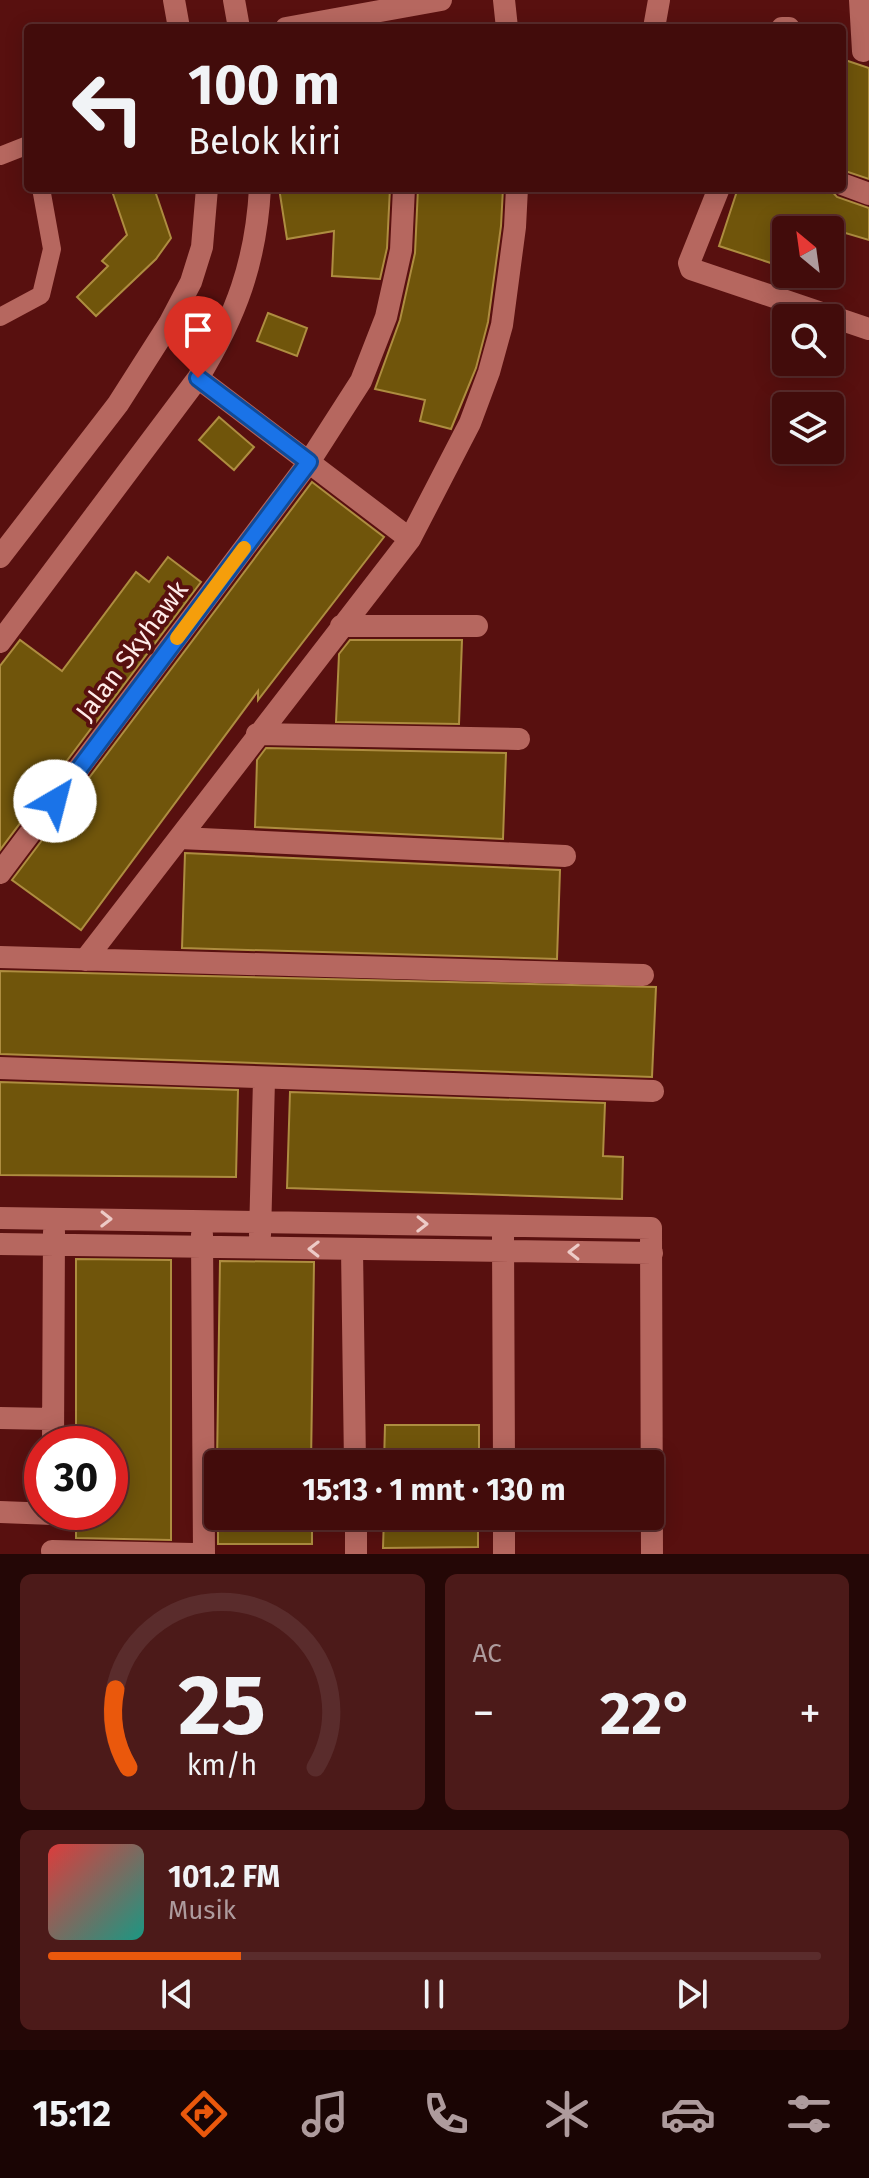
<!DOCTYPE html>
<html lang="id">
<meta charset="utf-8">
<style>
body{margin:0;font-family:"Fira Sans",sans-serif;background:#4c1a19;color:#f1f3f6;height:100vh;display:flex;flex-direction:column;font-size:30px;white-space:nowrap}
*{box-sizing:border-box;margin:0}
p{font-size:26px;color:#ae9b9d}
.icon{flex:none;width:44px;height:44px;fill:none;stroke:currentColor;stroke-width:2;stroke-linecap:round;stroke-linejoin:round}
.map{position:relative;height:1554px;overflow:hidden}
.drawer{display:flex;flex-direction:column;gap:20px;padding:20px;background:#240706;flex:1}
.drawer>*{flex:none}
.banner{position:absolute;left:24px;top:24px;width:822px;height:168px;border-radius:8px;box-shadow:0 4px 20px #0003,0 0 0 2px #5a2c2c;background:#420c0b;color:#f1f3f6;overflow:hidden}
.needle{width:52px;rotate:331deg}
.controls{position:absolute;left:772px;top:216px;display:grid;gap:16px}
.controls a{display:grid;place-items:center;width:72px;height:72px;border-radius:8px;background:#420c0b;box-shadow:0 4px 20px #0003,0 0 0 2px #5a2c2c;font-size:40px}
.speed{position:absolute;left:24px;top:1426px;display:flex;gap:16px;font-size:40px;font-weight:700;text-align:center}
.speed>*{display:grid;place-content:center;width:104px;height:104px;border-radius:50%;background:#420c0b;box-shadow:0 4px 20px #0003,0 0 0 2px #5a2c2c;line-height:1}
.speed .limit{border:12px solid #d22;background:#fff;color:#111}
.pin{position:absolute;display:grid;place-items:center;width:68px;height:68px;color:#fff;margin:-82px -34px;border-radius:50% 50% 50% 0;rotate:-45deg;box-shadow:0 0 8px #0007}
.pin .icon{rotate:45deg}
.me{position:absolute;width:88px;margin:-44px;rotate:37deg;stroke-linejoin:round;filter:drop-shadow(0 0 6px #0008)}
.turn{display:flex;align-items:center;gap:28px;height:168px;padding:0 32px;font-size:36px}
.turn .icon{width:104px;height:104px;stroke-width:2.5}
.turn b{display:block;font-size:56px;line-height:68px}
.big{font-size:60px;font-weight:700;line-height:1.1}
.drawer .card{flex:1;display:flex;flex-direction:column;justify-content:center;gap:12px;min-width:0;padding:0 28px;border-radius:12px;background:#4c1a19}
.drawer .dial{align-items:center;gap:0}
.dial svg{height:208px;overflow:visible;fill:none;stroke:#5a2c2c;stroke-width:7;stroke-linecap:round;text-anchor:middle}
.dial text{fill:#f1f3f6;stroke:none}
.song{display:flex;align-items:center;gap:24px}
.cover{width:96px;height:96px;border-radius:12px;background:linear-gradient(135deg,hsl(0 70% 55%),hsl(170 70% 35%))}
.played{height:8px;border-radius:4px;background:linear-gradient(90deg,#ea580c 25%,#5a2c2c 25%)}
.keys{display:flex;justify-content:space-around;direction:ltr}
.heat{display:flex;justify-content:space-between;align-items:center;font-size:44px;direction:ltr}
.drawer .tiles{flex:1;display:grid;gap:20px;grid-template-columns:1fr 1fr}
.card:last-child{grid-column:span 2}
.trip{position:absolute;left:204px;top:1450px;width:460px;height:80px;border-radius:8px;background:#420c0b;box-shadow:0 4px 20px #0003,0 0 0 2px #5a2c2c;font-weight:700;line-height:80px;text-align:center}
.tabs{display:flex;height:128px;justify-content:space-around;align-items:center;background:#1a0504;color:#ae9b9d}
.tabs .icon{width:56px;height:56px}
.tabs .active{color:#ea580c}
.tabs b{font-size:36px;color:#f1f3f6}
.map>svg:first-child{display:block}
.building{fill:#70550b;stroke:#ae8d40;stroke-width:2}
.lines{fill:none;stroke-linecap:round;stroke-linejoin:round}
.service{stroke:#b6675f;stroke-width:18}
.minor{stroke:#b6675f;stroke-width:22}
.tertiary{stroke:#b6675f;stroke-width:22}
.oneway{stroke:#edcbc7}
.route-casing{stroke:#114b97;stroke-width:20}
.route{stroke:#1a73e8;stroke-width:14}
.slow{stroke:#f59e0b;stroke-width:14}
.labels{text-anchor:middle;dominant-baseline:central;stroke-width:8;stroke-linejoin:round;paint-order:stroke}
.street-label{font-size:26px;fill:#ffecea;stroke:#58100f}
</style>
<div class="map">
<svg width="869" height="1554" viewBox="0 0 869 1554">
<rect width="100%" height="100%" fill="#58100f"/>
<path class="building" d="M842,59L869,68V179L842,170Z
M111,188H154L171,238L156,259L96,316L77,297L108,266L102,261L127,235Z
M279,188H390L387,248L380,279L332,276L334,231L287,239Z
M418,188H503L501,226L488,322L476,368L451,429L420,421L425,400L375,389L400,320L415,253Z
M738,188H829L837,197L869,208V240L832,229L786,230V268L719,246Z
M268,313L307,328L297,356L257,341Z
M219,417L254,447L234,470L199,440Z
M312,482L384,537L258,700V691L81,930L12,880Z
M168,557L201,582L0,850V666L20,640L62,671L136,572L149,582Z
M350,640H462L459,724L336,722L339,654Z
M266,748L506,753L503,839L255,827L257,760Z
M185,853L560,870L557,959L182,948Z
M0,971L656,987L652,1077L0,1054Z
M0,1082L238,1090L236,1177L0,1175Z
M290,1092L605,1103L603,1156L623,1157L622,1199L287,1188Z
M76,1259L171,1260V1540L76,1538V1512H110V1444H76Z
M220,1261L314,1262L311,1464H217Z
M385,1425H479V1464H384Z
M218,1516H312V1544H218Z
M384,1516H478V1547L383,1548Z"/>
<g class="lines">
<path class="service" d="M0,156L28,145
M0,317L41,295L52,249L41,188"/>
<path class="minor" d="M234,0L239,28
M504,0L507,28
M860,0L863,51
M286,28L441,0
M654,28L659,0
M782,28H789
M842,184L869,194
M719,188L689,263L691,269L869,329
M198,378L410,539
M341,626H477
M0,642L198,378C236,316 256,262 260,188
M257,734L519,739
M180,838L565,856
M0,873L309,462L361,381L386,317L401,250L404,188
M0,957L643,975
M85,960L410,539L470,423L489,372L502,325L515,227L517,188
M0,1068L653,1091
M0,1218L651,1228L652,1554
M202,1235L204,1554
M260,1235L264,1080
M503,1237L504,1464
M0,1244L652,1253
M352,1249L355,1464
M0,1418L53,1419
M53,1444L54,1232
M0,1512L53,1514
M356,1516V1554
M504,1516V1554
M52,1551L193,1554"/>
<path class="tertiary" d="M174,0L179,28
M0,557L118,404L169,324L191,282L202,247L207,188"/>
</g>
<defs><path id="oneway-chevron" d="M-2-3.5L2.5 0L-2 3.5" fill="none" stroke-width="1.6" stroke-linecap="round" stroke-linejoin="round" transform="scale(2)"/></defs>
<g class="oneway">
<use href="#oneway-chevron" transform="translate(106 1219) rotate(1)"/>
<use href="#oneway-chevron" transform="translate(422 1224) rotate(1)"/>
<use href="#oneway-chevron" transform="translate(314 1249) rotate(-179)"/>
<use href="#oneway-chevron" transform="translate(574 1252) rotate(-179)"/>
</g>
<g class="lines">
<defs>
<path id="route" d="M55,801L309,462L198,378"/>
</defs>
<use href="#route" class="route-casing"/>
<use href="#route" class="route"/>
<path class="slow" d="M177,638L244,548"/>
</g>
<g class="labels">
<g class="street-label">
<text transform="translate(132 651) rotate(-53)">Jalan Skyhawk</text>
</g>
</g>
</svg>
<div class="controls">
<a><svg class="needle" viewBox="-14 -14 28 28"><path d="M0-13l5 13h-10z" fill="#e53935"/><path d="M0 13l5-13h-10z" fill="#ae9b9d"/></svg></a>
<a><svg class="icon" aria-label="search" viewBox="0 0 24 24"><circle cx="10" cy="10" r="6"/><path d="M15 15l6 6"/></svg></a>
<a><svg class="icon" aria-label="layers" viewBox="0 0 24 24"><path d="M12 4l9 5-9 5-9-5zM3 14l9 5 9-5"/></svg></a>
</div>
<div class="speed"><div class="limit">30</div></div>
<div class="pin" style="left:198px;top:378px;background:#d93025"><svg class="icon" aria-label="arrive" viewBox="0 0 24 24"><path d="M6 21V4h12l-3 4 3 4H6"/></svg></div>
<svg class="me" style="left:55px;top:801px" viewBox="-20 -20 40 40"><circle r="19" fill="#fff"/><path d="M0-13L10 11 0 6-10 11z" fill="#1a73e8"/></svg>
<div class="trip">15:13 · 1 mnt · 130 m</div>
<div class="banner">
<div class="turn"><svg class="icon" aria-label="left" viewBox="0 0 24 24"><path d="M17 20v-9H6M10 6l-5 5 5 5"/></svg><div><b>100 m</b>Belok kiri</div></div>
</div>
</div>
<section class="drawer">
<div class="tiles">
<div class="card dial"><svg viewBox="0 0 100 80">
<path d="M14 69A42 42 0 1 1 86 69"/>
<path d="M14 69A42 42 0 0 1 9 39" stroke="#ea580c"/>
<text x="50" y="56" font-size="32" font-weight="700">25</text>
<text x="50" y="72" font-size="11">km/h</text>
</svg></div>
<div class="card"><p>AC</p>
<div class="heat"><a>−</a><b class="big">22°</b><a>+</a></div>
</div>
<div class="card">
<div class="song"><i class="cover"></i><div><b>101.2 FM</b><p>Musik</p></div></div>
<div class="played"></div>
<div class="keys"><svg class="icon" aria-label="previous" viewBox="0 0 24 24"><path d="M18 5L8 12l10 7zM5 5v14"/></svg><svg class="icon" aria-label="pause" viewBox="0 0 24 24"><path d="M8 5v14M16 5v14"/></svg><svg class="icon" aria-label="next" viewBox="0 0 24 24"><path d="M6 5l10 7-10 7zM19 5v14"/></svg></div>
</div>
</div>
</section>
<nav class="tabs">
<b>15:12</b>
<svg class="icon active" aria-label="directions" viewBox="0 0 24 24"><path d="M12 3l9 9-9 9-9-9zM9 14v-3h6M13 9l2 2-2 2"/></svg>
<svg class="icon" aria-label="music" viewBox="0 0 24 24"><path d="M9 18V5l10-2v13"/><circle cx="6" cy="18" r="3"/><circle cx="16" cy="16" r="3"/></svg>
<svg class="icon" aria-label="phone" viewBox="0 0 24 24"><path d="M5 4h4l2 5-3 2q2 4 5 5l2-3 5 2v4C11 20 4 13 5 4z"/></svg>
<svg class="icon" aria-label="climate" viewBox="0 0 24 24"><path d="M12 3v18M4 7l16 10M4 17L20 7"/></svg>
<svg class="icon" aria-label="car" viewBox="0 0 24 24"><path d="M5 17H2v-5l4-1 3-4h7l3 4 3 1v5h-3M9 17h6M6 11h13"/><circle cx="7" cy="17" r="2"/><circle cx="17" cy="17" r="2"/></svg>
<svg class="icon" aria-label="filters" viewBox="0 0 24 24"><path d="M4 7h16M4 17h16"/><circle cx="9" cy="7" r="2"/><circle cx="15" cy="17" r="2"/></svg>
</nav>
